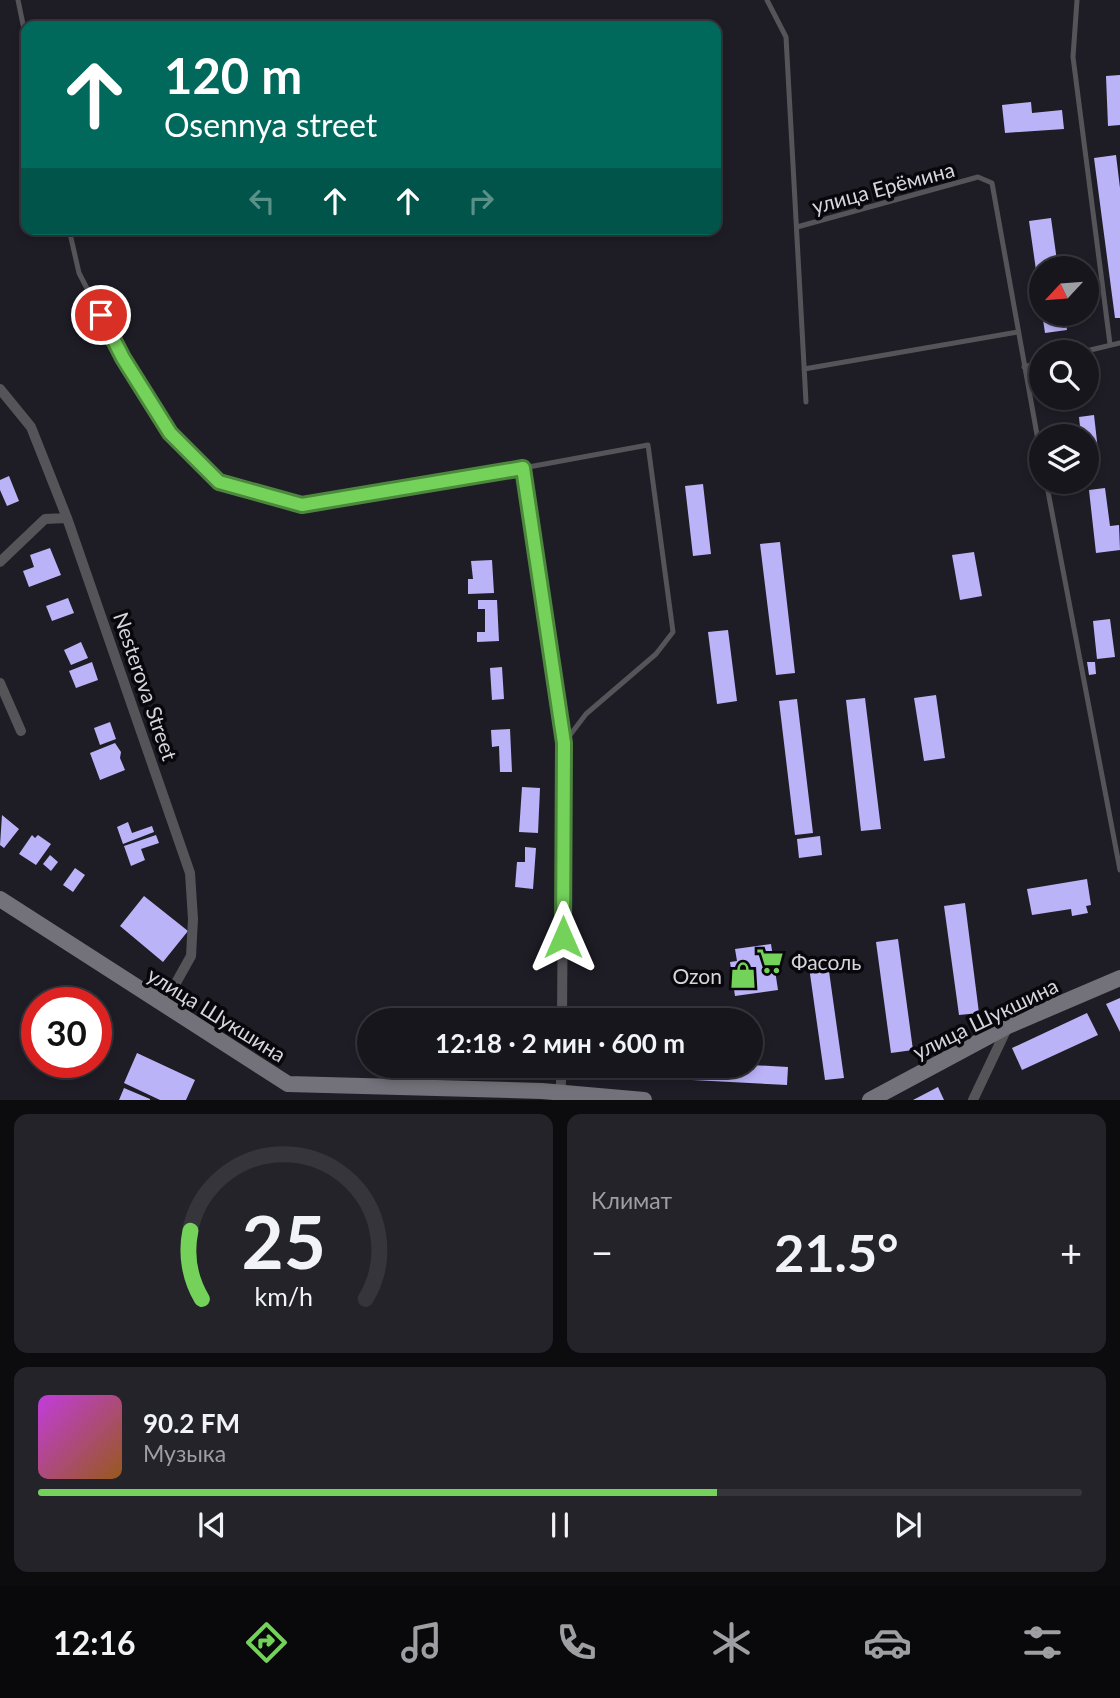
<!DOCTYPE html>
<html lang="ru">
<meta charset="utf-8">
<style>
body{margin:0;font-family:Lato,sans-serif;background:#232329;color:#f1f3f6;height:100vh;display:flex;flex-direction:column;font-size:26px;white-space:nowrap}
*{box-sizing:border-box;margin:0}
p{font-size:23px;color:#9e9fa3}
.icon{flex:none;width:38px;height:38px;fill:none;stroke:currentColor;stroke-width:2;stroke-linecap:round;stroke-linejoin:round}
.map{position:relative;height:1100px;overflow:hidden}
.details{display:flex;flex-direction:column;gap:14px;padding:14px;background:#0c0c0f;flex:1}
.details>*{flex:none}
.banner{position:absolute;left:21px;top:21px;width:700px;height:214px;border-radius:14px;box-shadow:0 4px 10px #0003,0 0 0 2px #35353b;background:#00695c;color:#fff;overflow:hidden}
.needle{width:46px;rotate:244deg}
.tools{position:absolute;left:1029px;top:256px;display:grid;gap:14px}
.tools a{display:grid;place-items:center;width:70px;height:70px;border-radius:50%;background:#16161c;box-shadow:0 4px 10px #0003,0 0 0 2px #35353b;font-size:35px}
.speed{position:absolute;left:21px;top:987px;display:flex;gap:14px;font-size:35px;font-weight:700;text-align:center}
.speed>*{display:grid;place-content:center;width:91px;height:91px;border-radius:50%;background:#16161c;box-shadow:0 4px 10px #0003,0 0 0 2px #35353b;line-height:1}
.speed .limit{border:10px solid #d22;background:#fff;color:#111}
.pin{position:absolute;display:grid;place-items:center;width:60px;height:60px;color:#fff;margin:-30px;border:4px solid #fff;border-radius:50%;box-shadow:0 2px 7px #0007}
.me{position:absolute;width:77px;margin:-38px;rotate:0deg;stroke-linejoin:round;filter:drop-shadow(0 0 5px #0008)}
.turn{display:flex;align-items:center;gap:24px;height:147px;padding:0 28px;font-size:32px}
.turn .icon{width:91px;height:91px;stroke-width:2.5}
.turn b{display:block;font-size:49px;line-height:60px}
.lanes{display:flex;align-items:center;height:66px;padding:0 28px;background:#0003;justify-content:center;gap:35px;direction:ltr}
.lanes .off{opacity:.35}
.big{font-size:52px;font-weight:700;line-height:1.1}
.details .card{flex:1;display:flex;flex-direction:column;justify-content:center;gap:10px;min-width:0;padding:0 24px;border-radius:14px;background:#232329}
.details .dial{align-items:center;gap:0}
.dial svg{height:182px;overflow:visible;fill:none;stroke:#35353b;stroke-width:7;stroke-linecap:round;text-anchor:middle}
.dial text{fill:#f1f3f6;stroke:none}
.song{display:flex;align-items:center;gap:21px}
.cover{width:84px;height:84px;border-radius:10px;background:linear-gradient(135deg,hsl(290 70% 55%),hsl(30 70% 35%))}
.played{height:7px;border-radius:4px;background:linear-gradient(90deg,#74d25b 65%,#35353b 65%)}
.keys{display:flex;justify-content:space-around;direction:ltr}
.heat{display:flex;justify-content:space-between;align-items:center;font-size:38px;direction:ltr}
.details .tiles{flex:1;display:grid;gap:14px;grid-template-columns:1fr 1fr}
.card:last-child{grid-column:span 2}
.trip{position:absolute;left:357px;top:1008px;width:406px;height:70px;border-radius:35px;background:#16161c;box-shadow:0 4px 10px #0003,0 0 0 2px #35353b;font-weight:700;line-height:70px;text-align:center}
.tabs{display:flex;height:112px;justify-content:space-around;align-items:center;background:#09090b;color:#9e9fa3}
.tabs .icon{width:49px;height:49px}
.tabs .on{color:#74d25b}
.tabs b{font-size:32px;color:#f1f3f6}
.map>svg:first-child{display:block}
.building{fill:#bbb3f8}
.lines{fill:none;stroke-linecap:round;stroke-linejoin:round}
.lane{stroke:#545459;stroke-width:5}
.street{stroke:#545459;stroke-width:10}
.secondary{stroke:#73727a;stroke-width:16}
.route-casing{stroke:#4b883b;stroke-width:18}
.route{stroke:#74d25b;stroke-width:12}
.labels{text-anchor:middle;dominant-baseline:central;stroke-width:7;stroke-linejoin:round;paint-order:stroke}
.street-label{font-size:21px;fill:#d5d5db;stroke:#08080c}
.poi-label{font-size:21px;fill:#d5d5db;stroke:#08080c;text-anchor:start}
</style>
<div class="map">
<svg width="1120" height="1100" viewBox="0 0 1120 1100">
<rect width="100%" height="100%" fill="#1e1d26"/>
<path class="building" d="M1120,75V125L1108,126L1106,76Z
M1031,102L1032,113L1062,110L1064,129L1005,133L1002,105Z
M1116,155L1120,188V318H1115L1094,158Z
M1051,218L1058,268H1041L1040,298L1029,221Z
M1042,313H1064L1067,330L1045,333Z
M1094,415L1099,459L1087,461V436H1081L1079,417Z
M9,476L19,501L7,506L0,490V480Z
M703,484L711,554L693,556L685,486Z
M1105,488L1110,526L1119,525L1120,550L1096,553L1089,490Z
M780,542L795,673L776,675L760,544Z
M50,548L61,575L29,587L23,571L34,567L30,555Z
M974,552L982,596L960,600L952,555Z
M492,560L494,593L468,594V579H473L471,561Z
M68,598L74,613L52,621L46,606Z
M478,600H497L499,641L477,642V632H485V609H478Z
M1110,619L1115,657L1097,659L1093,621Z
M728,630L737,701L717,704L708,632Z
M81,642L88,658L71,665L64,650Z
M92,662L98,680L76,688L69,671Z
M1087,662H1095L1096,674L1089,675Z
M502,667L504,699L492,700L490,668Z
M936,695L945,758L924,761L914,698Z
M865,698L881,829L861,831L846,700Z
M797,699L813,833L795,835L779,701Z
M110,722L116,739L100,745L94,728Z
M510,729L512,772H500L499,746L492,747L491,730Z
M115,743L121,752L120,758L125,770L100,780L90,753Z
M522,787L540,788L538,833L519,832Z
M2,815L19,829L4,848L0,845Z
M128,822L132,833L152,826L154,832L123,844L117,827Z
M32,835L35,838L38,835L51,844L36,865L19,854Z
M156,835L159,843L141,849L145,860L131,866L124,846Z
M820,836L822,855L799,858L797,839Z
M525,847L536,848L533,889L515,887L517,862H525Z
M50,855L58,862L51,871L43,864Z
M75,868L85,875L73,892L63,885Z
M1087,879L1091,905L1086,906L1088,913L1072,916L1071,909L1032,915L1027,889Z
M144,896L188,931L163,962L120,926Z
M965,903L979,1013L959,1015L944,906Z
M898,939L913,1050L891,1053L876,942Z
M771,944L778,990L735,996L730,962L737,961L735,949Z
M828,964L844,1078L825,1080L809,967Z
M1120,998V1032L1106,1004Z
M1087,1013L1098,1035L1022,1070L1012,1048Z
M137,1053L195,1080L186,1100H160L124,1083Z
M751,1065L788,1067L787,1085L654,1078L655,1066Z
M938,1087L944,1100H913Z
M124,1088L150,1099V1100H119Z"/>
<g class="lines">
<path class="lane" d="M18,0L26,39
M767,0L786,37L806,402
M1077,0L1073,57L1110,344
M797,227L978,177L992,183L1041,457
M69,229L79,273L123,358L170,433L219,482L302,505L523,468L648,445L673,632L656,654L586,714L564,743
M1082,352L1120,343
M1024,367L1041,362
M804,369L1018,332
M1046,481L1120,870"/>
<path class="street" d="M0,389L31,427L67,518L190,873L193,919L191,956L163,1006
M523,468L564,743L562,1020
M0,562L45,519L67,518
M0,683L21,731
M560,1097L562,1066
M973,1100L1008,1026"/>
<path class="secondary" d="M0,899L288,1084L542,1091L644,1100
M870,1100L1008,1026L1120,978"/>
</g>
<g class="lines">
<defs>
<path id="route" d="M101,315L123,358L170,433L219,482L302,505L523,468L564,743L563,937"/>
</defs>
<use href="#route" class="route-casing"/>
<use href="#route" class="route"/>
</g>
<defs>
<symbol id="supermarket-bare" viewBox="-9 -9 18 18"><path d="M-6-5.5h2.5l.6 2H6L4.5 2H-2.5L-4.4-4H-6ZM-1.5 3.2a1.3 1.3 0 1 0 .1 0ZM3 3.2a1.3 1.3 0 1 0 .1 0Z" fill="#74d25b" stroke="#08080c" stroke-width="2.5" paint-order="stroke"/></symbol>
<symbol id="shop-bare" viewBox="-9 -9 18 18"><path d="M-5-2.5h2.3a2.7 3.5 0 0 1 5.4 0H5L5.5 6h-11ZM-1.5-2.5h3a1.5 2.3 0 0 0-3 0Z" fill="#74d25b" stroke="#08080c" stroke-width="2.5" paint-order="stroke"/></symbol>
</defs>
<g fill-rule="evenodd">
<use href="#supermarket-bare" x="751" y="942" width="38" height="38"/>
<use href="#shop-bare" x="724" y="956" width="38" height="38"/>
</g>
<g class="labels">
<g class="street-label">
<text transform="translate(883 187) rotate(-15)">улица Ерёмина</text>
<text transform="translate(146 686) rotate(71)">Nesterova Street</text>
<text transform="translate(217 1014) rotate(32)">улица Шукшина</text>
<text transform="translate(985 1018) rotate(-26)">улица Шукшина</text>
</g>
<g class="poi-label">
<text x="791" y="961">Фасоль</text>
<text x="722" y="975" text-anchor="end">Ozon</text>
</g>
</g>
</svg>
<div class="tools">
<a><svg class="needle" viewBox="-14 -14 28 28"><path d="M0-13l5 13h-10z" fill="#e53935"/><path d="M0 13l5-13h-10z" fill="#9e9fa3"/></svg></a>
<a><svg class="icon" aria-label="search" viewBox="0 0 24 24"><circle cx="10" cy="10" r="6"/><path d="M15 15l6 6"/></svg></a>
<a><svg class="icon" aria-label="layers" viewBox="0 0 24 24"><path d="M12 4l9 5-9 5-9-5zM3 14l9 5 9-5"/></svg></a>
</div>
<div class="speed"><div class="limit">30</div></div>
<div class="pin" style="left:101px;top:315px;background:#d93025"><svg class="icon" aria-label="arrive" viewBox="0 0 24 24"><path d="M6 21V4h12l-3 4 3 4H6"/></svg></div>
<svg class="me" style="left:563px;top:937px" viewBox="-20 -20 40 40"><path d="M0-17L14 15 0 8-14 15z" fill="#74d25b" stroke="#fff" stroke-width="4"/></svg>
<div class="trip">12:18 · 2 мин · 600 m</div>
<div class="banner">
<div class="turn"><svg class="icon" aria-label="ahead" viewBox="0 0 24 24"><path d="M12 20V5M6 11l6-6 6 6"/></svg><div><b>120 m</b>Osennya street</div></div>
<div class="lanes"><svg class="icon off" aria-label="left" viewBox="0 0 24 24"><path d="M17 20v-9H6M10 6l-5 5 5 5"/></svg><svg class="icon" aria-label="ahead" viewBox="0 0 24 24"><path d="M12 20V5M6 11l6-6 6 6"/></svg><svg class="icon" aria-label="ahead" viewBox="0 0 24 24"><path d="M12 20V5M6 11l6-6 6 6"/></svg><svg class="icon off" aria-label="right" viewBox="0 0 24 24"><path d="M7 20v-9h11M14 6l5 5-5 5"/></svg></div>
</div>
</div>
<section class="details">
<div class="tiles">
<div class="card dial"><svg viewBox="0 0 100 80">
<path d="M14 69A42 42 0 1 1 86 69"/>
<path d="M14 69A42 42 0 0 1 9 39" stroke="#74d25b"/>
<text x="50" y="56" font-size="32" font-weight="700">25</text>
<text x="50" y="72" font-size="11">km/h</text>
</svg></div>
<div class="card"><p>Климат</p>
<div class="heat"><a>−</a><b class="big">21.5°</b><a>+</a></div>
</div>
<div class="card">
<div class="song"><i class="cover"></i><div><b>90.2 FM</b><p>Музыка</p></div></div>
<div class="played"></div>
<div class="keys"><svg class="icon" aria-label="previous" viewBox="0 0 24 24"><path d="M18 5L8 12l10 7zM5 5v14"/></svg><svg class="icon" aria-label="pause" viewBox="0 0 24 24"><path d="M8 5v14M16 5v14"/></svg><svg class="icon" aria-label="next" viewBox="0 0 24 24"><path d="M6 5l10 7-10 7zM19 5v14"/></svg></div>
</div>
</div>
</section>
<nav class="tabs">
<b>12:16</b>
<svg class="icon on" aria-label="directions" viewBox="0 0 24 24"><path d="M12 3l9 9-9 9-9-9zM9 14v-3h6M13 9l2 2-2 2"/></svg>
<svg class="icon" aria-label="music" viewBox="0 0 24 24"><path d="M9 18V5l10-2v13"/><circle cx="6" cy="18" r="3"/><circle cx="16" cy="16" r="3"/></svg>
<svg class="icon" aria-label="phone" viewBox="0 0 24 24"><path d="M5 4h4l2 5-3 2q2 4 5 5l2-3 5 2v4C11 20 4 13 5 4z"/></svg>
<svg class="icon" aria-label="climate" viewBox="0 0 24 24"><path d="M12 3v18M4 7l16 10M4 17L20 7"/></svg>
<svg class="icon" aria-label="car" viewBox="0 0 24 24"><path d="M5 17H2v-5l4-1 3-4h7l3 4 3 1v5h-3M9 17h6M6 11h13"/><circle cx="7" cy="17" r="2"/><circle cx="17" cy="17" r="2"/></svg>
<svg class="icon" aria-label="filters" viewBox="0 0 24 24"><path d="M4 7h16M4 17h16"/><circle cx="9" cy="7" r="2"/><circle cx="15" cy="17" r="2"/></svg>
</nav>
